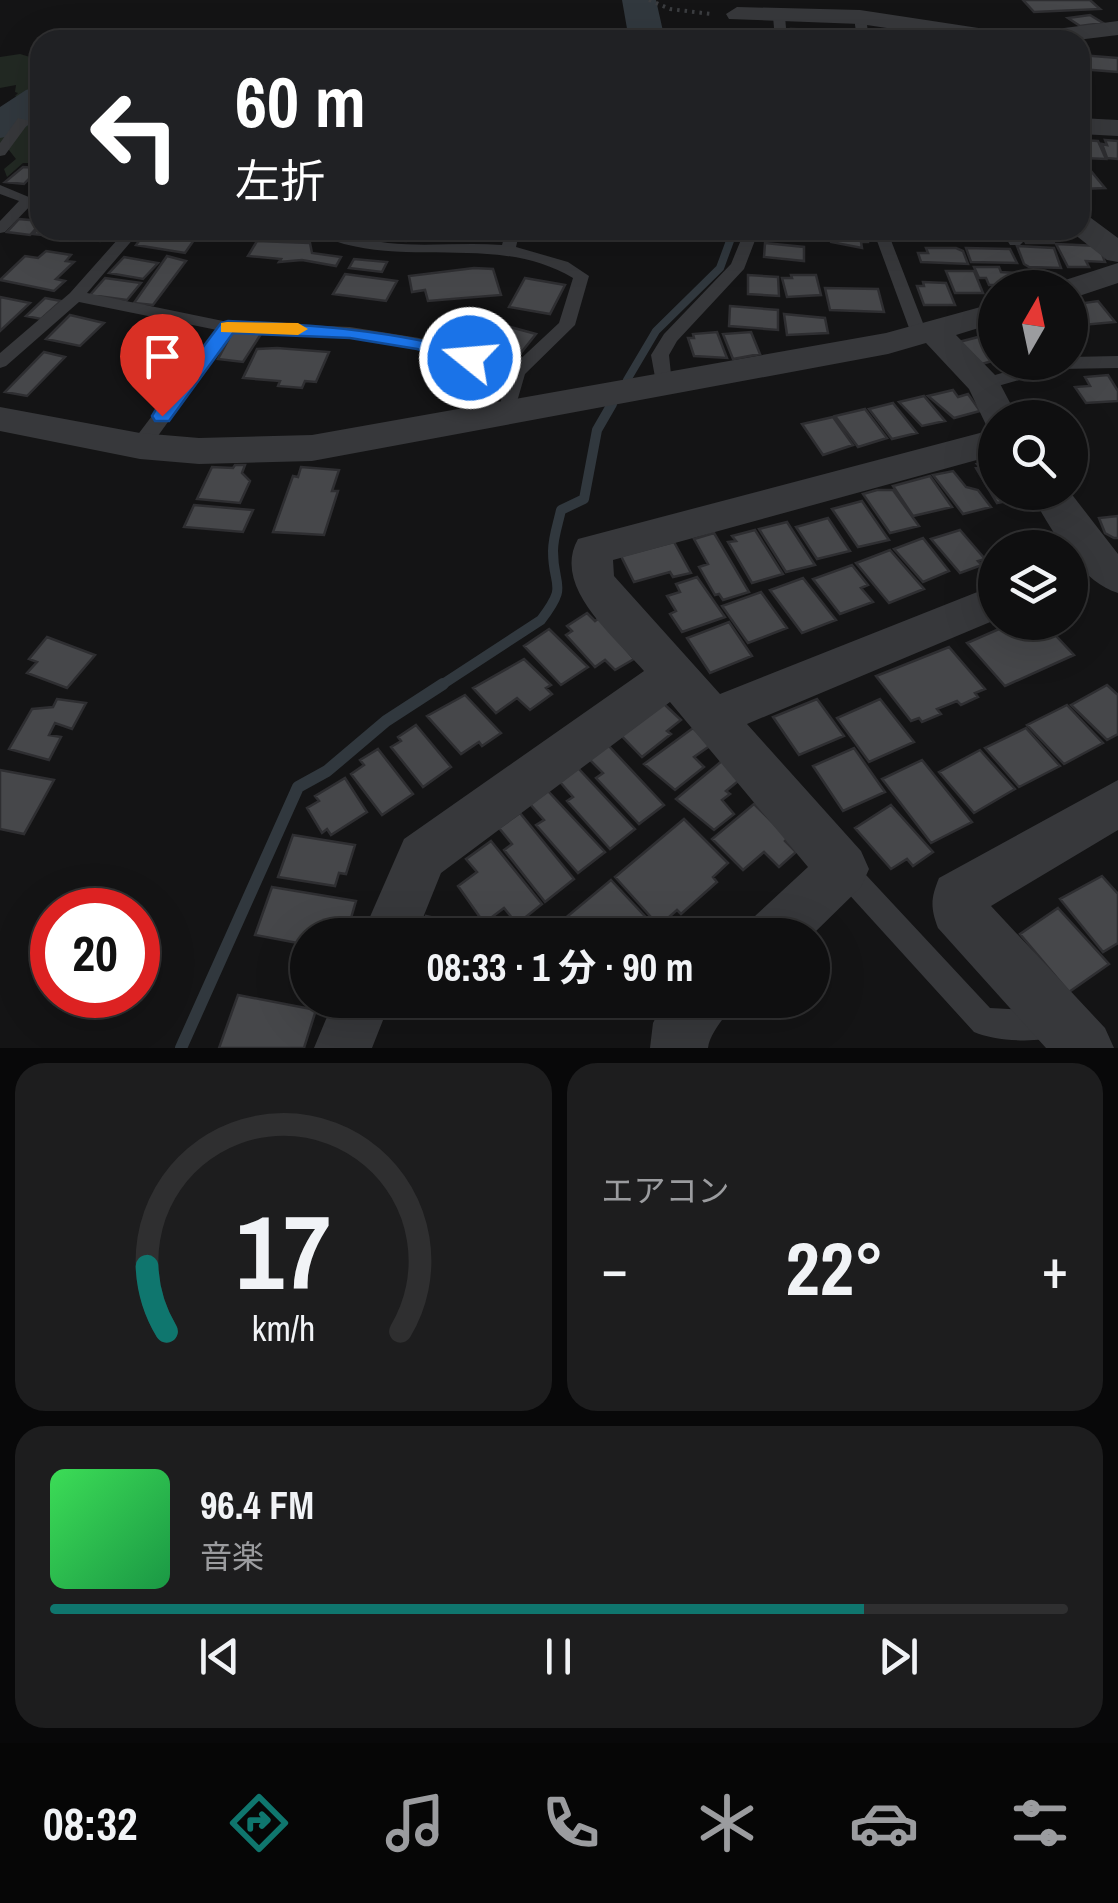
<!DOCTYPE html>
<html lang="ja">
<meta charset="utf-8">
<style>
body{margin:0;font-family:"Archivo Narrow","Noto Sans JP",sans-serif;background:#1d1d1e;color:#f1f3f6;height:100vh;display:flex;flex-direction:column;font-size:38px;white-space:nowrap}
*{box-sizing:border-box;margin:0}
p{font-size:32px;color:#9b9c9f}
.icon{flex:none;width:55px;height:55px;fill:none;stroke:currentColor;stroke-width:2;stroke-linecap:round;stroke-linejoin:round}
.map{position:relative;height:1048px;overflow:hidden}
.sheet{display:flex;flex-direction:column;gap:15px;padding:15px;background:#080809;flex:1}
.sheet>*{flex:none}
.guide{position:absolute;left:30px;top:30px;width:1060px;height:210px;border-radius:30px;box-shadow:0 10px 40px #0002,0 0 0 2px #2f2f30;background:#202124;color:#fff;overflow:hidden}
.needle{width:65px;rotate:9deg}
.buttons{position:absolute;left:978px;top:270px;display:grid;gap:20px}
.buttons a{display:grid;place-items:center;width:110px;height:110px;border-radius:50%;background:#0f0f10;box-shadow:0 10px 40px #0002,0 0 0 2px #2f2f30;font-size:50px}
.speed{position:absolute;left:30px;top:888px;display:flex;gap:20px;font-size:50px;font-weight:700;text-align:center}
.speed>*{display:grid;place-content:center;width:130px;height:130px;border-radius:50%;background:#0f0f10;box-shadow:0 10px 40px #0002,0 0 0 2px #2f2f30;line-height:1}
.speed .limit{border:15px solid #d22;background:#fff;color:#111}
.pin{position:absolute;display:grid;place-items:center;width:85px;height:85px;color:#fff;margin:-102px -42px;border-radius:50% 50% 50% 0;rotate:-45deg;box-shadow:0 0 10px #0007}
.pin .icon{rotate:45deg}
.me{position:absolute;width:110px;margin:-55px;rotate:287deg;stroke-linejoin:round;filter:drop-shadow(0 0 8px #0008)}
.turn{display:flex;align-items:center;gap:35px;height:210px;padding:0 40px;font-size:45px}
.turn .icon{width:130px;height:130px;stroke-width:2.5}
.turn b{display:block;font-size:70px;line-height:85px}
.big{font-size:75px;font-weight:700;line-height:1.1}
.sheet .card{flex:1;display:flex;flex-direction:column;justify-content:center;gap:15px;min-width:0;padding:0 35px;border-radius:30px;background:#1d1d1e}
.sheet .dial{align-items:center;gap:0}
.dial svg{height:260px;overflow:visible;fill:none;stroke:#2f2f30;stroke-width:7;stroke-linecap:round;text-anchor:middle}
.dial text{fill:#f1f3f6;stroke:none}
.song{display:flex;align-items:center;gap:30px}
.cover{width:120px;height:120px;border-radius:15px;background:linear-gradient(135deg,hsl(130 70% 55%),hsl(140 70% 35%))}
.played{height:10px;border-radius:5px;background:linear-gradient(90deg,#0f766e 80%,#2f2f30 80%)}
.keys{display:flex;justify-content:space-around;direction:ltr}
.heat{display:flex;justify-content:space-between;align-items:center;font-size:55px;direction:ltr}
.sheet .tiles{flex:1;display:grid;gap:15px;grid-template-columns:1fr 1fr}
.card:last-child{grid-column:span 2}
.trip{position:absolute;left:290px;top:918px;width:540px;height:100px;border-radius:50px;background:#0f0f10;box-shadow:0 10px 40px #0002,0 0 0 2px #2f2f30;font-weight:700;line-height:100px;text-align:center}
.tabs{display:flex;height:160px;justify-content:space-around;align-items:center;background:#060606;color:#9b9c9f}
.tabs .icon{width:70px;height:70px}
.tabs .on{color:#0f766e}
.tabs b{font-size:45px;color:#f1f3f6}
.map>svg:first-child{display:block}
.green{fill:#222923}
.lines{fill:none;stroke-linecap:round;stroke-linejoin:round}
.stream-far2{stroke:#31383e;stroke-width:8}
.stream-far1{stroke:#31383e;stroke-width:10}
.stream{stroke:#31383e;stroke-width:12}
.river{fill:#31383e;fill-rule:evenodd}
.building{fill:#46474a;stroke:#2e2e31;stroke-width:2.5}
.path{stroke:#3b3d40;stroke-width:4;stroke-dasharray:2.5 5;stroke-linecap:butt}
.lane{fill:#37383b;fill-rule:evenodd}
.street{fill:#37383b;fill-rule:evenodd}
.route{fill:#1a73e8;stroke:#114b97;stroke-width:2.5}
.slow{fill:#f59e0b}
</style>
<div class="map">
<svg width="1118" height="1048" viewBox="0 0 1118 1048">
<rect width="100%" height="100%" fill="#141415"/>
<path class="green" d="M20,54L40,60V101L34,103L40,108V163H23L7,177L4,169L16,159L9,150L0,149V118L24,100L15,96L18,93L15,92L16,85L0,88V57Z"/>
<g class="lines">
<path class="stream-far2" d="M627,380L656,331L720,268L734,230"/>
<path class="stream-far1" d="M440,686L541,620C569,583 553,589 553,551C553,537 558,524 561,510L584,499L597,430L612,404"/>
<path class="stream" d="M181,1048L298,787L327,771L386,721L443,684"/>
<path class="river" d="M622,0H656L665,40H629Z
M40,86V116L15,135L0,138V107L26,90Z"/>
</g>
<path class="building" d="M1023,0H1090L1100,9L1034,12Z
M1090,15L1103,23L1080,26L1068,18Z
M791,29L821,30L823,38L792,37Z
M736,32L769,33L768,40L735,38Z
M1080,55L1118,58V72L1080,69Z
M1082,140L1098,141L1106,159L1083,158Z
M1105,140L1118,141V159L1107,158L1102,144L1107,145Z
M23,167L39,168L24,184L5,182Z
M1091,171L1105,188L1080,189V172Z
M19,219L40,221V224L30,235L7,232Z
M40,227V230H109L100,241L33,234Z
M147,230H201L185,253L136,245Z
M367,230H410L406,241L364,238Z
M770,230H814V238L781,236Z
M819,230H867L868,242H861L862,248L831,242L830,239L819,238Z
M1019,230H1047L1054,243H1026Z
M257,241L310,243L312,253L341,257L336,266L302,260L279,262L281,259L248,256Z
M765,243L804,247V261L764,257Z
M1056,244L1099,246L1105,262L1086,261L1089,267H1068Z
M1017,246L1054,248L1061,268L1029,267L1024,264Z
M926,248H956L963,251L968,264L921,262L918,253H928Z
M966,248L1010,249L1017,263L971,262Z
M46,251L71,255L66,261L74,262L56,279L65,281L54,291L0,280L25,256L38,258Z
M167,256L186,261L153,305L134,303Z
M124,257L158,263L143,279L109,273Z
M354,259L387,262L382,272L349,268Z
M974,267H999L1001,272L1016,273L1022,285H989L986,278H979Z
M474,268L493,269L501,295L428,301L425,290L412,292L409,276Z
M946,271H974L983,293H955Z
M345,274L397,281L386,301L333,294Z
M748,275L778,277L779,296L748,294Z
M791,275H816L821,295L787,297L782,278H792Z
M105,278L141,283L127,300L90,295Z
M525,278L565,285L550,314L509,307Z
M923,282L946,283L955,305H924L917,286H924Z
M825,288L878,289L884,312L830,310Z
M0,297L30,303L0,331Z
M45,298L61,301L41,319L26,316Z
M1098,301L1115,322L1072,326L1070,305Z
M730,306L778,310V330L729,326Z
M784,314L825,318L828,333L787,335Z
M70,315L104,323L80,346L46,339Z
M503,325L536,334L516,359L487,351L490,347L486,346Z
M233,331L261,334L243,362L218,359Z
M717,332L727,358L694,356L688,338H694L693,334Z
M751,332L760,354L733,359L723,334Z
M986,335L995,343V360L982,364L959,342Z
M277,348L329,352L316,382L305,381L302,388L278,386L280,381L243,378L257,349Z
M44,352L65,357L27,396L5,392Z
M1108,375L1118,391V401L1086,403L1075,387L1090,386L1085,377Z
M953,390L958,397L968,394L980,411L954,418L928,396Z
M924,396L945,421L922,426L899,402Z
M893,403L917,433L892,439L869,409Z
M865,409L887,438L858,447L835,416Z
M833,417L853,445L823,455L802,424Z
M995,460V492H1023L1026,497L997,503L976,468L980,467L977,464Z
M235,465H245L242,473L250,481L240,503L197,499L212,467L233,468Z
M301,467L339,470L332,491H338L324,535L273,532L293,476L298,477Z
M953,471L966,487L978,490L991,507L963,514L933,475Z
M930,476L952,507L913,516L893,486Z
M877,490H893L919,526L890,533L863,494Z
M862,501L889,540L858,547L832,509Z
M194,505L253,510L243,532L184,527Z
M1118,516V538H1114L1105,533L1099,518Z
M828,518L850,551L817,559L796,527Z
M787,522L815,565L786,572L759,529Z
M755,530L783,574L752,583L728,542L736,541L732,536Z
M960,530L985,559L978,561L982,565L960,573L931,539Z
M714,533L749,592L723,600L719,594L715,595L699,567L708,564L694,539Z
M923,538L949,571L923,582L894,549Z
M674,542L691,573L673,577L670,572L634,582L621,556Z
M890,550L924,589L889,603L856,563Z
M852,565L868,585L861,588L873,602L840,614L813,579Z
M697,577L725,617L682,632L670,614L676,611L667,596L680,592L676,584Z
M803,578L836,620L802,633L770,590Z
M761,592L787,628L748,643L722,606Z
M587,613L595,621L599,618L634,659L615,670L605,660L595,667L566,635L572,631L567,626Z
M729,622L752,656L710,673L687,638Z
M1015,622H1043L1074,655L1005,686L967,643Z
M549,629L588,667L561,685L524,646Z
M47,637L95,655L67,688L27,673L37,662L29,659Z
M949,647L985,689L975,693L978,697L961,705L957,701L937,709L941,714L922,722L919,718L911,721L876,676Z
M524,659L551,685L546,688L552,694L530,710L517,698L496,713L473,688Z
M1107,685L1118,695V734L1107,740L1071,705Z
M465,695L501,733L482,746L479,742L461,754L427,716Z
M57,699L86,703L72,729L55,723L49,735L61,737L49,760L9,749L32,709L53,707Z
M817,699L844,736L799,755L773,717Z
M880,699L914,742L869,762L837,718Z
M663,703L681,720L667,731L671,734L642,757L616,730Z
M1067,705L1103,743L1064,764L1027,725Z
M416,725L451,767L423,787L391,747L401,741L398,737Z
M693,728L711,745L694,757L704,767L675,790L644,764Z
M1026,728L1060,766L1019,787L985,748Z
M607,744L664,805L639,824L596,778L603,773L588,758Z
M854,748L885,792L843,811L813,766Z
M378,749L413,794L382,815L351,774L364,765L360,760Z
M980,750L1015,789L974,813L939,772Z
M723,760L742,778L726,791L730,794L722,800L734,814L714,830L676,799Z
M922,760L972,822L931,843L882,779Z
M578,768L635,829L610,849L567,801L573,797L560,782Z
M0,770L54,780L24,834L0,829Z
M345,778L367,812L331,835L327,829L322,833L307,808L319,801L315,796Z
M548,791L605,852L578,873L536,825L544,820L530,804Z
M754,804L788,838L785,841L796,852L779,867L764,852L743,870L712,839Z
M891,805L933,852L913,866L907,859L891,869L855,828Z
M520,813L574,879L545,902L504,850L512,844L499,828Z
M684,819L728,863L713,877L717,882L681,914L677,910L659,926L615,877Z
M293,835L355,845L346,874L339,873L335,886L278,877Z
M491,841L542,904L517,924L504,908L484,923L458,886L477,872L466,859Z
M1102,876L1118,894V943L1103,952L1060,899Z
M611,880L656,928L648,935H545Z
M272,887L356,901L346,935H308V945L255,935Z
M1058,908L1109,964L1069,992L1020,934Z
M426,916L511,935H419Z
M238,995L316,1010L304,1048H219Z"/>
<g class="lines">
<path class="path" d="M649,0L670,9L711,14"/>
<path class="lane" d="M779,13L785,16L787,40H775L773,16Z
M860,14L866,17L869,40H857L854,17Z
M18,118L30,121L5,155L0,156V143Z
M0,185L36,200L5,232L0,233V221L19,201L0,194Z
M126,230H141L87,293L228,322L350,327L419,338L465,351L475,329L481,328L489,333L480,355L514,365L559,323L573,278C502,236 421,264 344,244C332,240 318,237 309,230C336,230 361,240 388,243C426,247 464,242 502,245L506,230H520L516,247L568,262L589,276L575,325L525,374L512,419H500L497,415L508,375L417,348L350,337L233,332L147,451L140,452L131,446L133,441L217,330L79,302L6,366L0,368V353L70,293Z
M745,230H759L744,269L677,341L669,355L672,384L663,390L657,388L651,355L664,334L731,264Z
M873,230H887L928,336L926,340H914L912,336Z
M1001,230H1015L1023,242L1020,245H1010Z
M1118,356V368L1058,369L984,390L975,384L978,380L1039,362H1070V357Z
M844,858L853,861L990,1008L1049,1011L1059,1015L1063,1025L1059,1035C1038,1044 995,1041 974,1032L835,879L831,870L835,861Z"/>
<path class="street" d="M737,7L860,10L1018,34L1118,21V35L1077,40H967L860,24L729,19L726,14Z
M1080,118L1118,120V136L1080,134Z
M1080,215L1091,218L1118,238V262L1107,260L1069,230H1080Z
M1118,263V283L1070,299V288H1055L1059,282Z
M995,303V323L956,335L996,376L1018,418H995V429L987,427L969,389L926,343L888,354L312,461L199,464L140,459L0,431V407L140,433L199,438L312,435L886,333Z
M995,429V455L613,560L614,576L720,694L995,585V620L747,724L861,851L869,869L861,887L812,935H747L755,916L808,867L670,702L441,873L416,935H362L404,839L644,671C615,637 551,587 578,539Z
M1030,492H1070L1118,554V593C1079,581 1050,528 1030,492Z
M1118,780V830L991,906L1105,1028L1114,1048H1046L938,928C930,907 931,898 939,878Z
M334,1000H391L372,1048H314Z
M665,1000H734C727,1017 710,1031 708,1048H650L653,1023Z"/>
</g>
<path class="route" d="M228,321C314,325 394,330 476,354L479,358L470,364L417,349L350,338L233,333L169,421H155L152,416L155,411L221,323Z"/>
<path class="slow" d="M227,322L298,323L308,329L298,335L221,332V323Z"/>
</svg>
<div class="buttons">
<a><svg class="needle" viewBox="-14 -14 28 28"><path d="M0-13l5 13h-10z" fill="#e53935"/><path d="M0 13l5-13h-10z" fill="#9b9c9f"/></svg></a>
<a><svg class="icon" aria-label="search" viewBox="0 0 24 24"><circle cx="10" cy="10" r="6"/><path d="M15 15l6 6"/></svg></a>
<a><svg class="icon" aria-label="layers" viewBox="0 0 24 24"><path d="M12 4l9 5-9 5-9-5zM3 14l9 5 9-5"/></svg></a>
</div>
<div class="speed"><div class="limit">20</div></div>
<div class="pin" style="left:162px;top:416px;background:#d93025"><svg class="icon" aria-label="arrive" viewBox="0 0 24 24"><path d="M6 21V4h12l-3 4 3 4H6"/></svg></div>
<svg class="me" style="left:470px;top:358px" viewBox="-20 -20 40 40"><circle r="17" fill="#1a73e8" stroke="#fff" stroke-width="3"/><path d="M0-11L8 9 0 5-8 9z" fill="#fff"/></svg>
<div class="trip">08:33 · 1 分 · 90 m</div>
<div class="guide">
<div class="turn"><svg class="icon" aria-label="left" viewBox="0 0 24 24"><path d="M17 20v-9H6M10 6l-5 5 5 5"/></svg><div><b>60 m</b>左折</div></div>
</div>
</div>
<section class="sheet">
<div class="tiles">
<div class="card dial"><svg viewBox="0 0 100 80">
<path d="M14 69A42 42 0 1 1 86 69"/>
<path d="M14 69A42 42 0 0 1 8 49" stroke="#0f766e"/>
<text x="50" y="56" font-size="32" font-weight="700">17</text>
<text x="50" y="72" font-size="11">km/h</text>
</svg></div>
<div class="card"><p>エアコン</p>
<div class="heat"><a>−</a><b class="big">22°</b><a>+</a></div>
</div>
<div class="card">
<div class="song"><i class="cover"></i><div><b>96.4 FM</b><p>音楽</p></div></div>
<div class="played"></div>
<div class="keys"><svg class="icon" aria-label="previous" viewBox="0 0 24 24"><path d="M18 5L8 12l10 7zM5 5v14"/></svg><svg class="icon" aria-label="pause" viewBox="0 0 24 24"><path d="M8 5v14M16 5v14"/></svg><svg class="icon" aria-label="next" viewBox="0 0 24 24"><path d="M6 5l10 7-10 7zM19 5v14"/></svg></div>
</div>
</div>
</section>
<nav class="tabs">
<b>08:32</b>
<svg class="icon on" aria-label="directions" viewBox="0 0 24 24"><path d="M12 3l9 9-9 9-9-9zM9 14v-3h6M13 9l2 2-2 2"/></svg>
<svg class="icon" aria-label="music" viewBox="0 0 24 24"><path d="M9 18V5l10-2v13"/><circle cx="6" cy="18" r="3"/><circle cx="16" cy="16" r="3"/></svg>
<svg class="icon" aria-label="phone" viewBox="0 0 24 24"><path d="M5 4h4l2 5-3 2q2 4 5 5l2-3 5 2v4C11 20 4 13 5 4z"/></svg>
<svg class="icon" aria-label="climate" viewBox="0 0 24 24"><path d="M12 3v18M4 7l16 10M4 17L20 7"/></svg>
<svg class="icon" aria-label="car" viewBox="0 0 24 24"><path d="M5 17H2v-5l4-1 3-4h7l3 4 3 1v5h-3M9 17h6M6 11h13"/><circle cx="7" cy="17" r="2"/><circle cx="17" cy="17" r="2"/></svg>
<svg class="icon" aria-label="filters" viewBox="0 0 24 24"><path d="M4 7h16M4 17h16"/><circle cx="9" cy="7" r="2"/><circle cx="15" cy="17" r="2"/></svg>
</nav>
